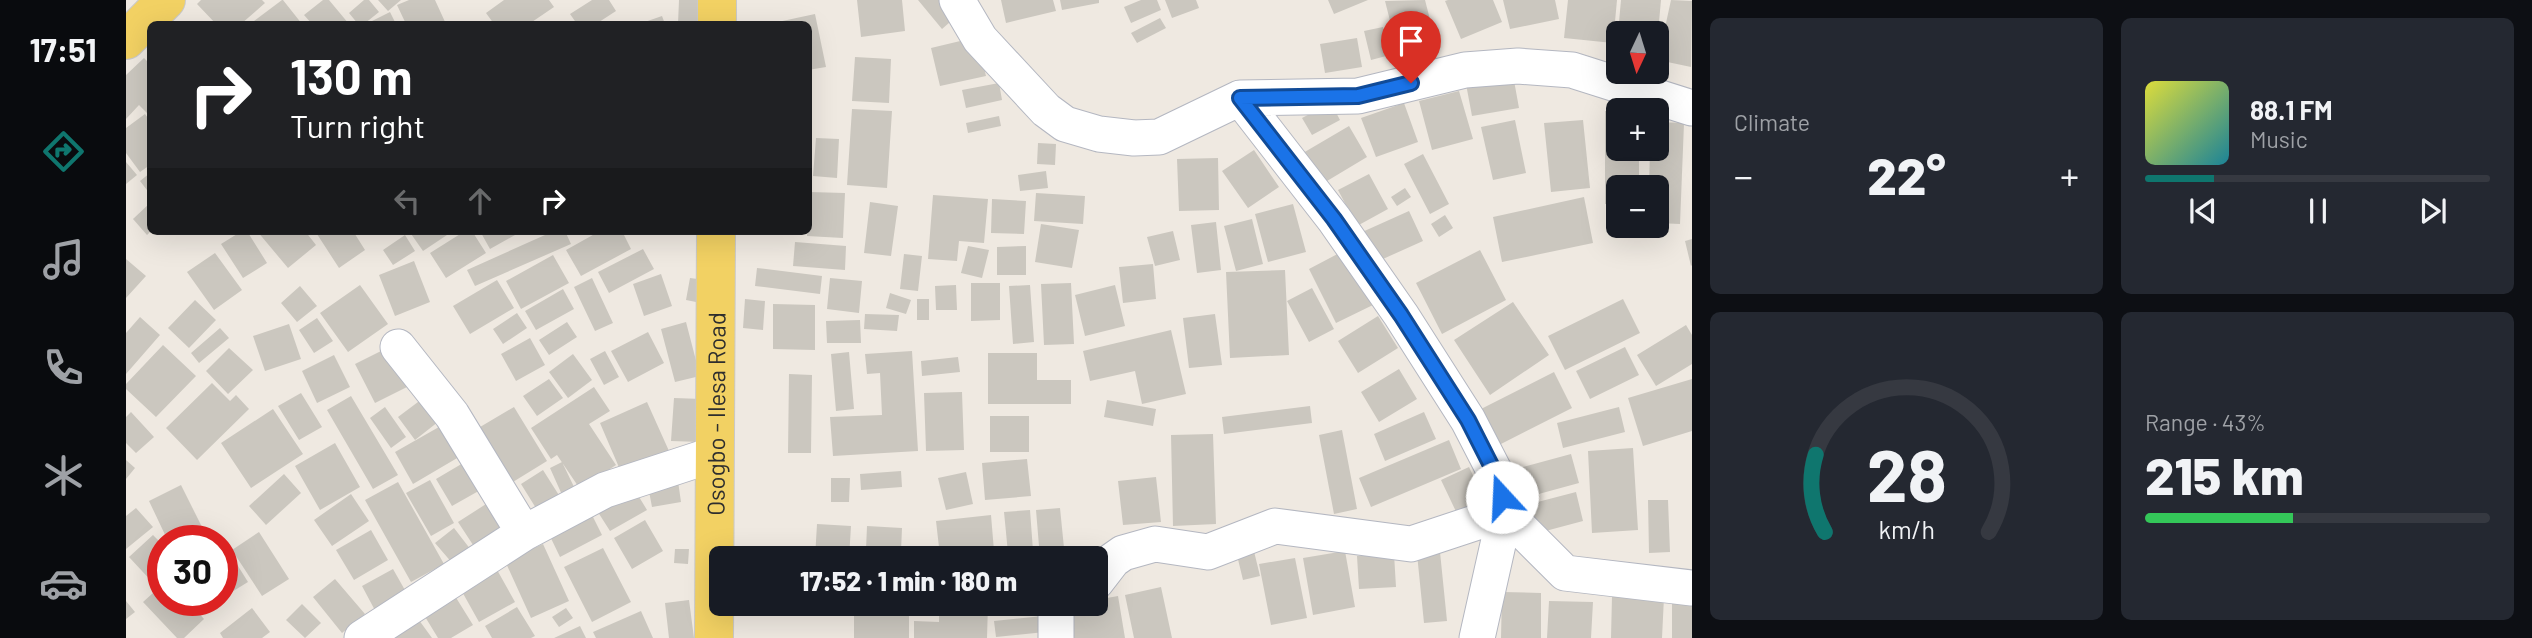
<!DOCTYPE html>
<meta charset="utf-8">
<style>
body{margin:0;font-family:Barlow,sans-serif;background:#242831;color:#f1f3f6;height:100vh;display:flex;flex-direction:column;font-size:26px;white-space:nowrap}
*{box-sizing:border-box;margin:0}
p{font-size:23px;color:#9ea1a6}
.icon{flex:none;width:38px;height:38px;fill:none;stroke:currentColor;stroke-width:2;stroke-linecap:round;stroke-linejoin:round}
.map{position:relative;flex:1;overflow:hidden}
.drawer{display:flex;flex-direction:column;gap:18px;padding:18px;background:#0d0f14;width:840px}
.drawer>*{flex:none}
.hud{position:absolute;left:21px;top:21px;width:665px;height:214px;border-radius:10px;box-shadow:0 7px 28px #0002;background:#202124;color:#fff;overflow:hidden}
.needle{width:46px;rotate:184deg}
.fabs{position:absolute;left:1480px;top:21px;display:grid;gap:14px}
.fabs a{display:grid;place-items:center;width:63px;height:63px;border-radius:10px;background:#171b24;box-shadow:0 7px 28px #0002;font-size:35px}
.speed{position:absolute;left:21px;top:525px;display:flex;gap:14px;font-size:35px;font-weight:700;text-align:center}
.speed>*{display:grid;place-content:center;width:91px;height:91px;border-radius:50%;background:#171b24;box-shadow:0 7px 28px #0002;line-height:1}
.speed .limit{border:10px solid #d22;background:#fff;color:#111}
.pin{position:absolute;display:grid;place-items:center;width:60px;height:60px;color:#fff;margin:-72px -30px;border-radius:50% 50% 50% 0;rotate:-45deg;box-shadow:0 0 7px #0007}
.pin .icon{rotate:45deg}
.me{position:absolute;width:77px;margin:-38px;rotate:340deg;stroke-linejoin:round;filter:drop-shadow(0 0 5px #0008)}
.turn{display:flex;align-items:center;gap:24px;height:147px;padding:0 28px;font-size:32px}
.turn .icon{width:91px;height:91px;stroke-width:2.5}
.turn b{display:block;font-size:49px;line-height:60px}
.lanes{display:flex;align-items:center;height:66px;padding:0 28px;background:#0003;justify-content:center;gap:35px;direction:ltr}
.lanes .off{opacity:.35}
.big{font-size:52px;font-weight:800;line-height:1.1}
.drawer .widget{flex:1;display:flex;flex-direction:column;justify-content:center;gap:10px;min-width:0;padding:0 24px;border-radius:10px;background:#242831}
.drawer .dial{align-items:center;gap:0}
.dial svg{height:182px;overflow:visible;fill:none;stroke:#363941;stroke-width:7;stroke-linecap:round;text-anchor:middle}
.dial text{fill:#f1f3f6;stroke:none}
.song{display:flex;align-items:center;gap:21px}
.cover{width:84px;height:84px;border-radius:10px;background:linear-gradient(135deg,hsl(60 70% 55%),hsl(190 70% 35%))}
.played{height:7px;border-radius:4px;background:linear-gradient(90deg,#0f766e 20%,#363941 20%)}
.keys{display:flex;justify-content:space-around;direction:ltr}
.heat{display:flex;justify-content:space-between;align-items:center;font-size:38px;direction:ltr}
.charge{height:10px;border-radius:5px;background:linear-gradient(90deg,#34c759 43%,#363941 0)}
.drawer .tiles{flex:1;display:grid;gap:18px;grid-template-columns:repeat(2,1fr)}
.trip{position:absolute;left:583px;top:546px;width:399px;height:70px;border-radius:10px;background:#171b24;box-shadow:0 7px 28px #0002;font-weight:800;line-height:70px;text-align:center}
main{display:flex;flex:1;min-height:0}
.tab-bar{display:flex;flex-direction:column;width:126px;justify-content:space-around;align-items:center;background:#090b0e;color:#9ea1a6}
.tab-bar .icon{width:49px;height:49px}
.tab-bar .on{color:#0f766e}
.tab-bar b{font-size:32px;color:#f1f3f6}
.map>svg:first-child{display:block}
.building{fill:#cbc7bf}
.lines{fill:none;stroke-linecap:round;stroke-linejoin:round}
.minor-casing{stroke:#b4b7c1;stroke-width:37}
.major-casing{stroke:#c9c9c9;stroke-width:40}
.minor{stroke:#fff;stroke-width:35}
.major{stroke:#f2d163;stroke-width:38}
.route-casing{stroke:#114b97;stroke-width:18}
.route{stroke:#1a73e8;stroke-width:12}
.labels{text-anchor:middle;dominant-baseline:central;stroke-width:7;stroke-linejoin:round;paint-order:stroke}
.street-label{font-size:24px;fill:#2e2e2e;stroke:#fff}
</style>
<main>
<nav class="tab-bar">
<b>17:51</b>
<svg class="icon on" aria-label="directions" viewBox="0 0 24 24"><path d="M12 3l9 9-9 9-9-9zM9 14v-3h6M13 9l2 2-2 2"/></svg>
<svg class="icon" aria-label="music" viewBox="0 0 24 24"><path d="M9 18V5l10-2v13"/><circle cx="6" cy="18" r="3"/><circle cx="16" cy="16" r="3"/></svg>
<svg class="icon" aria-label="phone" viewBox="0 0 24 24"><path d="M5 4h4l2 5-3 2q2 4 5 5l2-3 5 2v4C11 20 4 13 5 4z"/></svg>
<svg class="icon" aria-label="climate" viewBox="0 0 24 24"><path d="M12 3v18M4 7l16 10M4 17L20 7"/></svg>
<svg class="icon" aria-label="car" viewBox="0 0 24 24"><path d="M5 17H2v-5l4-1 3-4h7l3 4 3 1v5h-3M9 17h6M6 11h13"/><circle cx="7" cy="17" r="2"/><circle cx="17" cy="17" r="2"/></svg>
</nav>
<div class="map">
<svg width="1566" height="638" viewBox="0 0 1566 638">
<rect width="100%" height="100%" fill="#efe9e1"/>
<path class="building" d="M75,0H136L139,3L115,24H90L71,4Z
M157,0L176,24H124L156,0Z
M197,0H203L223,24H186L178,15Z
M238,0H243L253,12L238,24H232L223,13Z
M252,0H275L262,11Z
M283,0H309L320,24H280L271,5Z
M378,0H423L428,7L403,24H368L360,13Z
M466,0H483L490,11L470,24H451L444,14Z
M553,0H572L571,24H552Z
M731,0H776L779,31L735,37Z
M792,0H817L831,16L816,29Z
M875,0H927L930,11L880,23Z
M934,0H973V3L936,10Z
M1015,0H1031L1035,10L1005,23L998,7Z
M1039,0H1070L1073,8L1046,18Z
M1202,0H1242L1208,14Z
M1299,0L1311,47L1273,56L1259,1Z
M1322,0H1367L1376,22L1335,39L1319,1Z
M1377,0H1429L1433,19L1384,29Z
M1442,0H1491L1487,43L1438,38Z
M1495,0H1535L1532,33H1492Z
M1545,0L1566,1L1565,67L1532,60Z
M264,12L270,24H243L242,23Z
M689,14L700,67L682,70V24L647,23Z
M536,16L539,24H513Z
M1034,18L1040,28L1011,43L1005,33Z
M1257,27L1264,55L1245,60L1238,31Z
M851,37L860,76L814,86L805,48Z
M1231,38L1236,67L1199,73L1194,44Z
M729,57L765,59L763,103L726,101Z
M18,58L24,64V116L13,105L0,119V75Z
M1387,75L1393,108L1346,116L1340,84Z
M873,83L876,100L840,108L836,90Z
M1333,91L1347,139L1306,150L1293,101Z
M1205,103L1214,120L1186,135L1176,118Z
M1278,103L1292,142L1250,157L1235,118Z
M726,109L766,111L761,188L721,185Z
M1479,111H1493V149H1513V187H1493V204H1479Z
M19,114L24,121V165L14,172L0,153V128Z
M873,116L875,126L842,133L840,123Z
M1389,120L1400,173L1367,180L1355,127Z
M1457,120L1464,188L1425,192L1418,123Z
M1531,122L1558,123L1554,224L1531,223V187H1523L1524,149H1531Z
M1223,126L1241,157L1196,184L1177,153Z
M690,138L713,139L711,178L687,176Z
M912,143L930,144L929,165L911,164Z
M1128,150L1153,187L1122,208L1096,171Z
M1297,154L1323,204L1304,214L1278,164Z
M1092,158L1093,210L1053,211L1051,159Z
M0,162L11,175L0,184Z
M920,171L922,188L894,191L892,175Z
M24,173V194L14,181Z
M1243,174L1262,209L1231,226L1212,190Z
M1279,188L1285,197L1271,206L1265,197Z
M683,192L719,193L717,238L681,236Z
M910,193L959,196L957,224L908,221Z
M807,195L862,199L858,243L833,241L831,261L802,259Z
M1458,197L1467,243L1376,262L1367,217Z
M866,199L900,201L898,234L865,233Z
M744,202L772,206L765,256L738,253Z
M24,203V232L21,235L7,219Z
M1167,204L1180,252L1142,262L1129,214Z
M1283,211L1297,241L1248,263L1234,233Z
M1319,215L1327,228L1313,237L1305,224Z
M1126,219L1137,264L1110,271L1098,226Z
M1090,222L1095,270L1071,273L1065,225Z
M915,224L953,230L946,268L909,262Z
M116,231H121L141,263L117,278L95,244Z
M131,231H179L190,245L162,268Z
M189,231H227L239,250L213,268Z
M283,231H327L297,251Z
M339,231H346L360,253L320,278L304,253Z
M354,231H396L364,249Z
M428,231H439L445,244L349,286L341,270Z
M474,231H496L505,249L455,276L440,250Z
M1047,231L1054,260L1029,266L1021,237Z
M279,235L289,251L267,265L257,250Z
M1566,239V265L1565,266L1559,241Z
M669,242L720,246L719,270L667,266Z
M842,246L863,250L856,278L835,273Z
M900,246V275H871V247Z
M517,249L528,269L483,293L472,272Z
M1221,249L1249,304L1210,323L1183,269Z
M1354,250L1380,300L1316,334L1290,283Z
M89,253L116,290L88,310L61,272Z
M778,254L796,256L792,291L774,289Z
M427,255L443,283L395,309L380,281Z
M0,259L20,276L0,298Z
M288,261L304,302L269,316L253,275Z
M1027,264L1030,299L997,303L993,267Z
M631,268L696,276L694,294L629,286Z
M1159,270L1163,355L1104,358L1100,272Z
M535,274L546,306L518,316L507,284Z
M466,278L487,323L469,331L448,287Z
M564,278L579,280L575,303L560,300Z
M704,278L736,281L733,313L701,309Z
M371,280L388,308L344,334L327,306Z
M845,283H874V320L845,321Z
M945,283L948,344L918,345L915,284Z
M234,285L262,324L222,352L194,313Z
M830,285L831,310H810L809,286Z
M904,285L908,342L887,344L883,286Z
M989,285L999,326L959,336L949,295Z
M174,286L191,306L171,322L155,303Z
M1186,288L1208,329L1183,342L1161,301Z
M437,289L448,309L410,330L399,311Z
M764,293L785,300L780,314L760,308Z
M619,299L639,301L637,330L617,328Z
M791,299H803V320H791Z
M1497,299L1514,333L1439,370L1422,336Z
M69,300L90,320L63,348L42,328Z
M1387,302L1423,355L1364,395L1328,340Z
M647,304L689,305V350L647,349Z
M391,313L401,328L377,344L367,329Z
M739,314L773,315L771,331L738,329Z
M1089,314L1096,365L1063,368L1057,318Z
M1252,316L1272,348L1232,373L1212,341Z
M14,317L34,335L0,374V333Z
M191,318L207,341L188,353L173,330Z
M734,320L735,343H701L700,321Z
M441,322L451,337L423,355L413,340Z
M560,322L574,376L549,382L535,329Z
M163,324L175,359L139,371L127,336Z
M1560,325L1566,335V364L1530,386L1511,355Z
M94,328L103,338L73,363L65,353Z
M1045,330L1060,394L1016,404L1009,371L964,381L957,351Z
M522,332L538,363L502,382L485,351Z
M404,338L419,365L390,381L375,354Z
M269,344L289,383L249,403L229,364Z
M37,345L70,376L30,417L0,389V384Z
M1499,347L1513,375L1464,399L1450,371Z
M103,348L127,370L102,394L80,371Z
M479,351L493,377L478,385L464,359Z
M786,351L792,451L707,456L704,417L756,415L754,373L741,374L739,354Z
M723,352L728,409L710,411L705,354Z
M862,353H911V380H945V404H862Z
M447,354L466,380L442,398L423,372Z
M208,355L224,387L191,403L176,371Z
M832,357L834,372L796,376L795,361Z
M1273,369L1291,399L1253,422L1235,392Z
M1428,372L1446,408L1373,445L1355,409Z
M663,374L686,375L685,453H662Z
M423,379L437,398L411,416L397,396Z
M1566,379V431L1517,446L1502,398Z
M86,383L104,401L110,395L123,409L71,460L40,428Z
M468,387L484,411L463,424L490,465L454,489L431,455L425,459L405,428Z
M836,392L838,450L800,451L798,393Z
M175,393L196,427L173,440L152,406Z
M225,396L272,475L247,489L201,410Z
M300,396L317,418L289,440L272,417Z
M548,398L576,399L574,442L545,441Z
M981,400L1030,409L1027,426L978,417Z
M521,402L543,451L495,472L474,423Z
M1184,406L1186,423L1098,434L1096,417Z
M259,407L280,437L265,448L244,418Z
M388,407L421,461L382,485L349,430Z
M1493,407L1499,432L1437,448L1431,423Z
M147,409L177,454L125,488L95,443Z
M5,412L28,437L10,453L0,443V417Z
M1298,412L1310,439L1259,461L1248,434Z
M864,416H903V452H864Z
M320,423L338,454L287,484L269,452Z
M1216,430L1231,509L1208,514L1193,435Z
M1087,434L1090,524L1047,526L1045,435Z
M1323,440L1335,469L1245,507L1233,478Z
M209,443L234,487L194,510L169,466Z
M1507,448L1512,530L1466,533L1462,451Z
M1445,454L1453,483L1398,498L1390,469Z
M349,456L365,484L326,506L310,479Z
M901,459L905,496L859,500L856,463Z
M0,460L9,468L0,479Z
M436,462L450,491L437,497L424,468Z
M1343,467L1363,509L1335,522L1315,480Z
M417,470L436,500L413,513L395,484Z
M775,471L776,487L735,490L734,474Z
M840,472L847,504L820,510L812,478Z
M158,474L175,493L140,525L123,506Z
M1030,477L1035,522L997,525L992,481Z
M705,478H724L723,502H705Z
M304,480L328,523L305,536L280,493Z
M552,481L555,502L526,507L522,486Z
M272,482L318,564L285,582L239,500Z
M55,485L76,527L47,541H42L23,501Z
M507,487L521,510L484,531L470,509Z
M1450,492L1457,521L1412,533L1404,504Z
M225,494L243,521L206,546L188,520Z
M371,497L388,523L349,548L332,522Z
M1522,500H1542L1544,552L1523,553Z
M10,508L27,527L0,549V516Z
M934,508L939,558H914L910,510Z
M463,509L476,535L434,557L421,530Z
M904,510L907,551L882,553L878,512Z
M865,515L868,551L814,556L810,521Z
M519,520L537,551L506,569L488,538Z
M691,524L725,526L723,558H689Z
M741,526L776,528L775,551L740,550Z
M328,528L345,550L327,564L309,543Z
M245,530L262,560L228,580L210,550Z
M133,532L163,579L136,596L106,550Z
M27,535L37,545V578L29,585L3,557Z
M1126,543L1134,576L1117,580L1109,547Z
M417,544L443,601L405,618L379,561Z
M477,548L505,602L466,622L438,567Z
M549,549H563L562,564L548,563Z
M102,550L122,582L96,598V554Z
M1219,551L1229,607L1187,615L1177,558Z
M1314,552L1321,621L1298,623L1291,554Z
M739,554L763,555L762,558H739Z
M1268,554L1270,587L1233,589L1231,556Z
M1169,558L1181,618L1145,625L1133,564Z
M370,568L389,602L353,622L334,588Z
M267,569L284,599L252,616L236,586Z
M209,579L239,614L216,633L187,597Z
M37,584V600H61L78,619L58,638H51L17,602Z
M1035,587L1046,638H1008L999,595Z
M1376,592L1415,593V638H1375Z
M329,596L347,625L325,638H312L298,615Z
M992,596L999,638H940L934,606L970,604V600Z
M1486,596L1538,597L1536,638H1485Z
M1546,599H1566V638H1546Z
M563,600L568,638H543L539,603Z
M0,601L9,612L0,619Z
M1423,601L1467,602L1465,638H1421Z
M176,604L195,623L179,638L160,620Z
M679,604H712L713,613L680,615Z
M775,604H806L805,614L775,613Z
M813,604H862L861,638H788V621L813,622Z
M866,604H901L902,610L868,615Z
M391,607L409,636L405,638H366L359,626Z
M126,608L144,632L136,638H97L94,633Z
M440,608L447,618L433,627L426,617Z
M515,611L527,638H470L467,632Z
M728,614L783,615V638H728Z
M290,616L306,638H260Z
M917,616L919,632L870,637L868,621Z
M454,626L460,638H428Z"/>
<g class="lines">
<defs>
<path id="minor" d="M831,0L854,39L920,110L939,124L973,134L1008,138L1033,137L1114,98L1232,96L1339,70L1392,66L1446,70L1566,108
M1114,98L1208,219L1275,315L1342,420L1373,480L1379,513L1351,638
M272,347L326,415L398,533
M1379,513L1439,573L1566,588
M970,582L987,560L997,553L1029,544L1082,552L1149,526L1285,544L1379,513
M930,604V638
M236,638L398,533L479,490L589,454"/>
<g id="major">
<path d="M591,24V0"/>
<path d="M0,40L40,0"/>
<path id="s1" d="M588,638L590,231"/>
</g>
</defs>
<use href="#minor" class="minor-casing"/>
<use href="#major" class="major-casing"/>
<use href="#minor" class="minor"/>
<use href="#major" class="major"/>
</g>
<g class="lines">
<defs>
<path id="route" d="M1285,83L1232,96L1114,98L1208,219L1275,315L1342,420L1373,481L1376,497"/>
</defs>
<use href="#route" class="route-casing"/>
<use href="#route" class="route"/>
</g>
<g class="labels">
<g class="street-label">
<text stroke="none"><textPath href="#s1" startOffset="224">Osogbo - Ilesa Road</textPath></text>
</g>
</g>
</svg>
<div class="fabs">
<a><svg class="needle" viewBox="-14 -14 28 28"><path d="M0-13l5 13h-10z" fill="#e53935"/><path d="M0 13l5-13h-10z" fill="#9ea1a6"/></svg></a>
<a>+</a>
<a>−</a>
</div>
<div class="speed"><div class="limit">30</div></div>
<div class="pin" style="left:1285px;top:83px;background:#d93025"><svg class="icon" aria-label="arrive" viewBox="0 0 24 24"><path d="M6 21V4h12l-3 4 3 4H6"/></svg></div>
<svg class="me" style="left:1376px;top:497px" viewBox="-20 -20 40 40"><circle r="19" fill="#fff"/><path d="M0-13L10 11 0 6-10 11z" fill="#1a73e8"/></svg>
<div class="trip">17:52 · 1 min · 180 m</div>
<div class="hud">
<div class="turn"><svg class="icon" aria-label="right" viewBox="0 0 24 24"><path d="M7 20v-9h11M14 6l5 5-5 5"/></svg><div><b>130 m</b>Turn right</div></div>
<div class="lanes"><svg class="icon off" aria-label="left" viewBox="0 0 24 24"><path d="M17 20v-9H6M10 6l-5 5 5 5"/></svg><svg class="icon off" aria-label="ahead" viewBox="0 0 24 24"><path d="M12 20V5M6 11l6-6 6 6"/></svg><svg class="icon" aria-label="right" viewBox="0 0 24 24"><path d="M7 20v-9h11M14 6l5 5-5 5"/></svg></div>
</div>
</div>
<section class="drawer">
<div class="tiles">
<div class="widget"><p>Climate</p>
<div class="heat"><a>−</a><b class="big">22°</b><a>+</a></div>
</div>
<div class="widget">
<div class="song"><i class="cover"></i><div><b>88.1 FM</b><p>Music</p></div></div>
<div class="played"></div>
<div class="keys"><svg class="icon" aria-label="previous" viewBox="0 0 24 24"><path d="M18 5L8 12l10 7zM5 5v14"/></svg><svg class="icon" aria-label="pause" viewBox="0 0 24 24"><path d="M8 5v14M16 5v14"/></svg><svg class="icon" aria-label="next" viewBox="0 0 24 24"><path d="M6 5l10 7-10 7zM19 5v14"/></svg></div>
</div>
<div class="widget dial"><svg viewBox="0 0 100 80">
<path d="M14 69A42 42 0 1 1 86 69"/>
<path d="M14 69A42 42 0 0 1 10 35" stroke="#0f766e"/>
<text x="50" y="56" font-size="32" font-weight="700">28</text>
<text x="50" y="72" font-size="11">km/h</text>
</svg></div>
<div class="widget"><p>Range · 43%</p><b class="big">215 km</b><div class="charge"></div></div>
</div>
</section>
</main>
